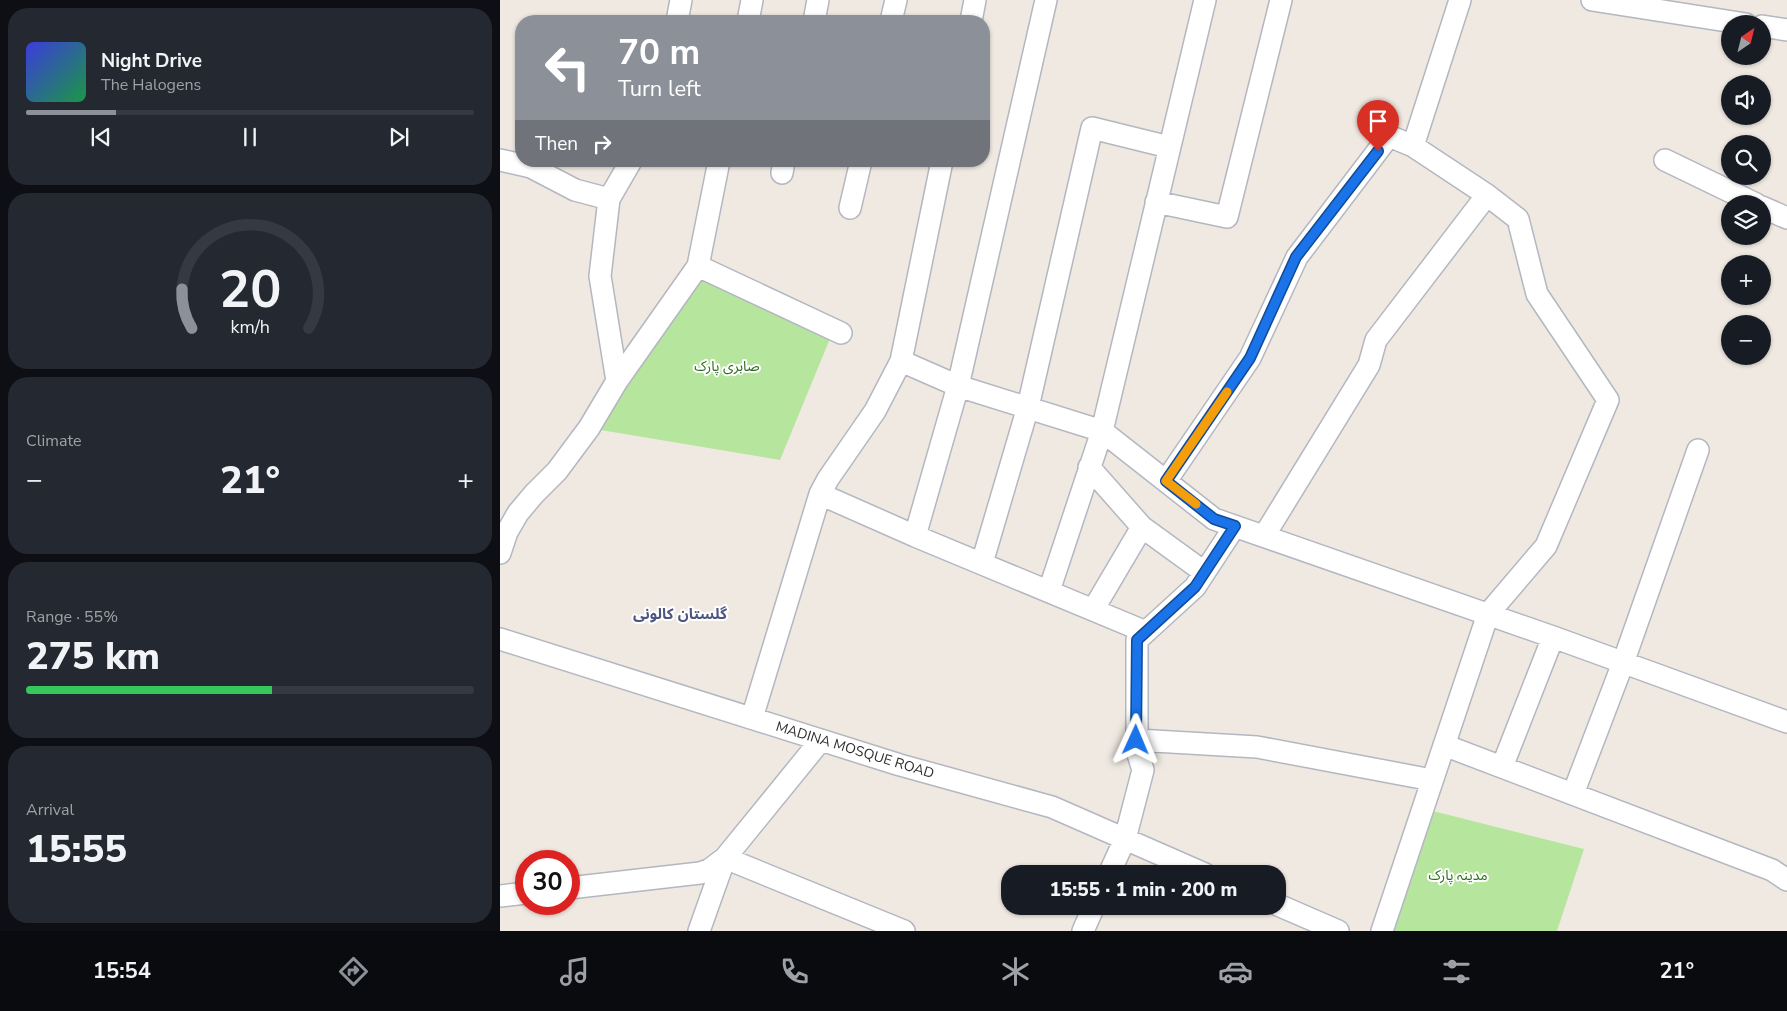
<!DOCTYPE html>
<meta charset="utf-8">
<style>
body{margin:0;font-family:"Nunito Sans","Noto Sans Arabic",sans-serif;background:#242831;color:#f1f3f6;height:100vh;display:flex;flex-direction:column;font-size:19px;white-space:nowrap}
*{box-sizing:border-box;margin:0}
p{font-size:16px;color:#9ea1a6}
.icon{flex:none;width:28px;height:28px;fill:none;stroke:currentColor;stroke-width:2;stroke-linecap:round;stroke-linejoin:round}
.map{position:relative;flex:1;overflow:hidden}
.panel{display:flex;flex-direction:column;gap:8px;padding:8px;background:#0d0f14;width:500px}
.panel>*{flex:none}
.top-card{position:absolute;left:15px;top:15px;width:475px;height:152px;border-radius:20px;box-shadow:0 1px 4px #0004;background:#8c9099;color:#fff;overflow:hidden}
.needle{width:32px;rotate:35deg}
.buttons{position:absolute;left:1221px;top:15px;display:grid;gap:10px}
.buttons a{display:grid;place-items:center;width:50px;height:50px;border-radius:50%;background:#171b24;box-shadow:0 1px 4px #0004;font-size:25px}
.speed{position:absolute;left:15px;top:850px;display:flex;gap:10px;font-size:25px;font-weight:700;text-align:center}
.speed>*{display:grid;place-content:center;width:65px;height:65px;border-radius:50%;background:#171b24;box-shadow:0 1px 4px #0004;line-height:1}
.speed .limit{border:8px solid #d22;background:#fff;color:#111}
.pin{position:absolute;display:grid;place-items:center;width:42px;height:42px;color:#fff;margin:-51px -21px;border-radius:50% 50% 50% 0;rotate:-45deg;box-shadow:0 0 5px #0007}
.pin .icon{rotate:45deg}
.me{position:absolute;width:55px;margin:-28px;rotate:1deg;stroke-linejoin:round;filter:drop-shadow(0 0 4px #0008)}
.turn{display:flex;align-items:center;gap:18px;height:105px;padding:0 20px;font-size:22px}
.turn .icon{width:65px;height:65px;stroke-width:2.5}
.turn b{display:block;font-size:35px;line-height:42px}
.then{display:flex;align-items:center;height:48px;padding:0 20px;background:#0003;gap:10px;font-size:19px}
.big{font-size:38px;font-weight:800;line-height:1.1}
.panel .tile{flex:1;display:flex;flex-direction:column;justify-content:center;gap:8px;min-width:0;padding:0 18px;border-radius:20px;background:#242831}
.panel .dial{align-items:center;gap:0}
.dial svg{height:130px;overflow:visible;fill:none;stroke:#363941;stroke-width:7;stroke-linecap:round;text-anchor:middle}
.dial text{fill:#f1f3f6;stroke:none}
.song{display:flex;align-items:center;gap:15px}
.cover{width:60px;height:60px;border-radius:8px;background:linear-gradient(135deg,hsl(240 70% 55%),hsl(140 70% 35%))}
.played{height:5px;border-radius:2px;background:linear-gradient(90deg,#8c9099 20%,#363941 20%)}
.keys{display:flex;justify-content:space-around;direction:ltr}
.heat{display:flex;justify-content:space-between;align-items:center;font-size:28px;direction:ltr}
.charge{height:8px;border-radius:4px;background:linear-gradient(90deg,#34c759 55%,#363941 0)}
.trip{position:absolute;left:501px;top:865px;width:285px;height:50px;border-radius:20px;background:#171b24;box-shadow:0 1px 4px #0004;font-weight:800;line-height:50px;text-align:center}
.dock{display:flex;height:80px;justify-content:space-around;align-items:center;background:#090b0e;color:#9ea1a6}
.dock .icon{width:35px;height:35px}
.dock .selected{color:#8c9099}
.dock b{font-size:22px;color:#f1f3f6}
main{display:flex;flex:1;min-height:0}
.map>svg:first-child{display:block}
.green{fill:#b6e59e}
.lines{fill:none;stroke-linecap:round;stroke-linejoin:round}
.street-casing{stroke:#b4b7c1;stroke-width:24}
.street{stroke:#fff;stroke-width:21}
.route-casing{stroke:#114b97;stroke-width:12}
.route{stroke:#1a73e8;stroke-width:9}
.slow{stroke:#f59e0b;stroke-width:9}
.labels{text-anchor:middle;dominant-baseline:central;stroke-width:4;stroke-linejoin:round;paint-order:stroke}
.park-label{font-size:14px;fill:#2c6e1b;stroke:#fff}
.street-label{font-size:14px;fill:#2e2e2e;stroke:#fff}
.neighbourhood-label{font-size:15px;font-weight:bold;fill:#4d5680;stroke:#fff}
</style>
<main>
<section class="panel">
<div class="tile">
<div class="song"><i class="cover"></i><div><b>Night Drive</b><p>The Halogens</p></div></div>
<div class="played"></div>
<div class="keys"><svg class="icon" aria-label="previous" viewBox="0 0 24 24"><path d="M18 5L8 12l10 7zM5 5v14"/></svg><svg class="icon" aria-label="pause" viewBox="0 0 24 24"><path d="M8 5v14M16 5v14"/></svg><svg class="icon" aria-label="next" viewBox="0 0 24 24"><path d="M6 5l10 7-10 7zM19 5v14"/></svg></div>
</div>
<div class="tile dial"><svg viewBox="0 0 100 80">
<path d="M14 69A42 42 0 1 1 86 69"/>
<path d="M14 69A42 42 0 0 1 8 45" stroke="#8c9099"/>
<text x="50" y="56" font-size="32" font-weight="700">20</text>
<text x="50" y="72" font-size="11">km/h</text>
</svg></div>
<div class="tile"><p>Climate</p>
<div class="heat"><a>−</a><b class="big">21°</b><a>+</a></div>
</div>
<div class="tile"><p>Range · 55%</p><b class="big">275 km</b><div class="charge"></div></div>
<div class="tile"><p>Arrival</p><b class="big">15:55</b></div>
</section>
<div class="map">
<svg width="1287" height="931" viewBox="0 0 1287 931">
<rect width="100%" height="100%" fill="#efe9e1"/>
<path class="green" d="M194,259L336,324L280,460L89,428Z
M921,808L1084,849L1057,931H881Z"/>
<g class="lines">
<defs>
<path id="street" d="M1092,0L1246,24
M177,21L181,0
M248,21L252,0
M314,21L318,0
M391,21L396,0
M471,21L475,0
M1262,26L1287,30
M0,160L31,167L75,190L109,199
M1165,160L1256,204
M282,173L284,161
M656,202L727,217L781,0
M1262,207L1287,218
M350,208L361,161
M198,266L341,333
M401,361L458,386L602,431L714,519L1053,637L1287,722
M117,381L100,276L109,199L131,161
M589,467L642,527L704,572
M666,481L750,358L797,257L889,136L913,146L960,0
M320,494L415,536L646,632
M415,536L458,386L546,0
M764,536L869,365L876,340L987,195L913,146
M0,553L7,532L18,513L34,494L57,471L89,428L117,381L198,266L219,161
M482,563L528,407L592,128L669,147
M549,591L602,431L705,0
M593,610L642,527
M0,639L400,765L552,807L705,874
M252,718L320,494L328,479L375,411L401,361L442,161
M637,740L757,747L932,780
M944,745L1272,870L1287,880
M1002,767L1053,637
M1073,794L1123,663L1198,450
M609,874L625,839L643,770L637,751V640L695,587L735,526
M69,888L200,873L209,870L225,858L321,740
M0,896L26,893
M778,905L838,931
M199,931L225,858L404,931
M583,931L594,906
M882,931L988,614L1046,546L1108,400L1037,294L1018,219L987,195"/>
</defs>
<use href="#street" class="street-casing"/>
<use href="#street" class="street"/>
</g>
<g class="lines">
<defs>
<path id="route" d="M636,740L637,640L695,587L735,526L714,519L666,481L750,358L796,257L878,151"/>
</defs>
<use href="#route" class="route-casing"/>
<use href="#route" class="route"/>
<path class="slow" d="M696,504L666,481L727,392"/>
</g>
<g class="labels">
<g class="park-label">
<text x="227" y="366">صابری پارک</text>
<text x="958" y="875">مدینہ پارک</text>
</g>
<g class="street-label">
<text transform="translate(355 750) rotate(17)">MADINA MOSQUE ROAD</text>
</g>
<g class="neighbourhood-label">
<text x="180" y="614">گلستان کالونی</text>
</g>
</g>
</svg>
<div class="buttons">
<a><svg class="needle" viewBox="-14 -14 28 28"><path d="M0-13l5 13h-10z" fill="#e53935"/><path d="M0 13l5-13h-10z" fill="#9ea1a6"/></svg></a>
<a><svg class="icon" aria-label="sound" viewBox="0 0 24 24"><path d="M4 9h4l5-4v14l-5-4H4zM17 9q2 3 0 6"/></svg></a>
<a><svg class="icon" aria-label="search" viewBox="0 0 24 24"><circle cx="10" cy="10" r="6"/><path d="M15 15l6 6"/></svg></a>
<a><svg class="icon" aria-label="layers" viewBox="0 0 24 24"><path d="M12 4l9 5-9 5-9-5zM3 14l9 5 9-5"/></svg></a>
<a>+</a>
<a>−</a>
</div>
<div class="speed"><div class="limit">30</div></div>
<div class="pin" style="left:878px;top:151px;background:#d93025"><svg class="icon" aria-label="arrive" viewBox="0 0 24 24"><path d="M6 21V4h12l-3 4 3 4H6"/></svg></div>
<svg class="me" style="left:636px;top:740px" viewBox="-20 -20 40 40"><path d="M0-17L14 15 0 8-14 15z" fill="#1a73e8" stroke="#fff" stroke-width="4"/></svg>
<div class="trip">15:55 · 1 min · 200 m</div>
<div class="top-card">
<div class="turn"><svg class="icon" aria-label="left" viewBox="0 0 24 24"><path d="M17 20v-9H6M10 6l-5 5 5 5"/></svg><div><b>70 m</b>Turn left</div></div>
<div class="then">Then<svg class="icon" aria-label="right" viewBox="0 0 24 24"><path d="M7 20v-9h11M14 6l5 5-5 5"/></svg></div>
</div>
</div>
</main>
<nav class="dock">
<b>15:54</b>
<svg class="icon selected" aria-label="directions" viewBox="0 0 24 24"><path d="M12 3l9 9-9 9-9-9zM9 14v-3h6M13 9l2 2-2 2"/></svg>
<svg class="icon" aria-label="music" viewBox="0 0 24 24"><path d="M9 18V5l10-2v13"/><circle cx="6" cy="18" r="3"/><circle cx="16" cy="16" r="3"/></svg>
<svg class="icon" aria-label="phone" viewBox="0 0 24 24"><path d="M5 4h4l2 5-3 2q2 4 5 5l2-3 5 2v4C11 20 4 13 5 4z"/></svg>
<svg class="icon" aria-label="climate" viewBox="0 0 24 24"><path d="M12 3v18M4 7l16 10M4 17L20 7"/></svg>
<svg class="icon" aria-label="car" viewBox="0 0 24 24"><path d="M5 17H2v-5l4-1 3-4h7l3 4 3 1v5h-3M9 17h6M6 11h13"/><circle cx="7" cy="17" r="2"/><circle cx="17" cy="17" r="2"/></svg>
<svg class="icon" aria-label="filters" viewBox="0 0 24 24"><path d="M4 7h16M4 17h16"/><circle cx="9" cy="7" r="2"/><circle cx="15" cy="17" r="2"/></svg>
<b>21°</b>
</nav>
